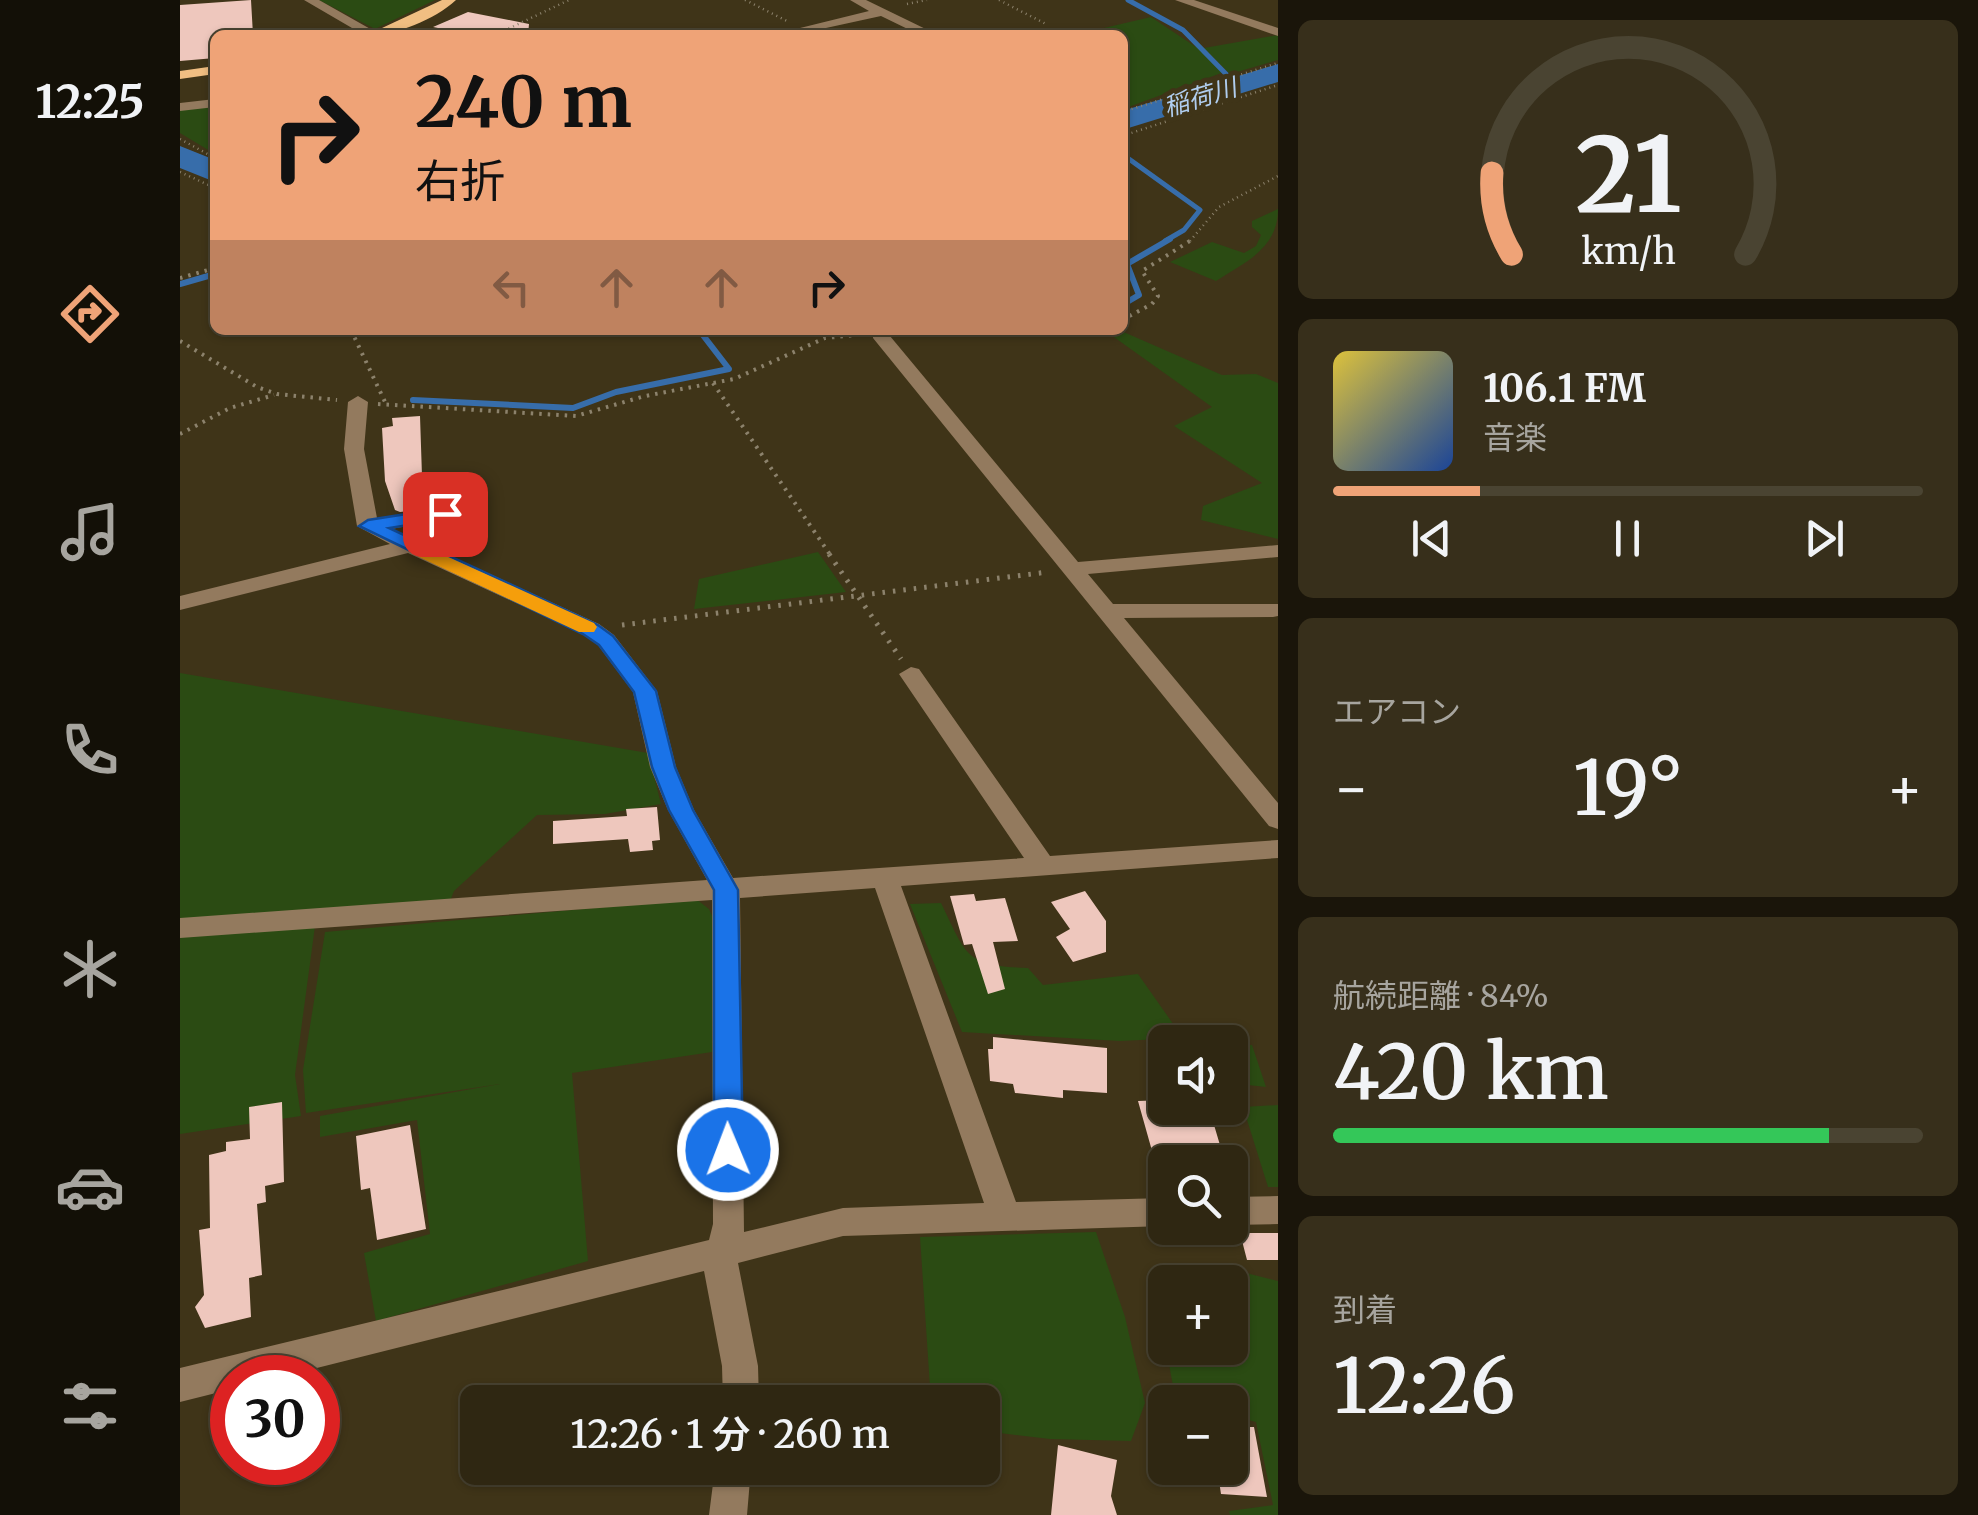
<!DOCTYPE html>
<html lang="ja">
<meta charset="utf-8">
<style>
body{margin:0;font-family:Merriweather,"Noto Sans JP",serif;background:#372f1b;color:#f1f3f6;height:100vh;display:flex;flex-direction:column;font-size:38px;white-space:nowrap}
*{box-sizing:border-box;margin:0}
p{font-size:32px;color:#a7a59f}
.icon{flex:none;width:55px;height:55px;fill:none;stroke:currentColor;stroke-width:2;stroke-linecap:round;stroke-linejoin:round}
.map{position:relative;flex:1;overflow:hidden}
.sheet{display:flex;flex-direction:column;gap:20px;padding:20px;background:#1a150a;width:700px}
.sheet>*{flex:none}
.hud{position:absolute;left:30px;top:30px;width:918px;height:305px;border-radius:15px;box-shadow:0 2px 8px #0004,0 0 0 2px #4a4432;background:#efa377;color:#111;overflow:hidden}
.tools{position:absolute;left:968px;top:1025px;display:grid;gap:20px}
.tools a{display:grid;place-items:center;width:100px;height:100px;border-radius:15px;background:#2f2712;box-shadow:0 2px 8px #0004,0 0 0 2px #4a4432;font-size:50px}
.speed{position:absolute;left:30px;top:1355px;display:flex;gap:20px;font-size:50px;font-weight:700;text-align:center}
.speed>*{display:grid;place-content:center;width:130px;height:130px;border-radius:50%;background:#2f2712;box-shadow:0 2px 8px #0004,0 0 0 2px #4a4432;line-height:1}
.speed .limit{border:15px solid #d22;background:#fff;color:#111}
.pin{position:absolute;display:grid;place-items:center;width:85px;height:85px;color:#fff;margin:-42px;border-radius:20px;box-shadow:0 5px 15px #0006}
.me{position:absolute;width:110px;margin:-55px;rotate:359deg;stroke-linejoin:round;filter:drop-shadow(0 0 8px #0008)}
.turn{display:flex;align-items:center;gap:35px;height:210px;padding:0 40px;font-size:45px}
.turn .icon{width:130px;height:130px;stroke-width:2.5}
.turn b{display:block;font-size:70px;line-height:85px}
.lanes{display:flex;align-items:center;height:95px;padding:0 40px;background:#0003;justify-content:center;gap:50px;direction:ltr}
.lanes .off{opacity:.35}
.big{font-size:75px;font-weight:600;line-height:1.1}
.sheet .card{flex:1;display:flex;flex-direction:column;justify-content:center;gap:15px;min-width:0;padding:0 35px;border-radius:15px;background:#372f1b}
.sheet .dial{align-items:center;gap:0}
.dial svg{height:260px;overflow:visible;fill:none;stroke:#4a4432;stroke-width:7;stroke-linecap:round;text-anchor:middle}
.dial text{fill:#f1f3f6;stroke:none}
.song{display:flex;align-items:center;gap:30px}
.cover{width:120px;height:120px;border-radius:15px;background:linear-gradient(135deg,hsl(50 70% 55%),hsl(220 70% 35%))}
.played{height:10px;border-radius:5px;background:linear-gradient(90deg,#efa377 25%,#4a4432 25%)}
.keys{display:flex;justify-content:space-around;direction:ltr}
.heat{display:flex;justify-content:space-between;align-items:center;font-size:55px;direction:ltr}
.charge{height:15px;border-radius:8px;background:linear-gradient(90deg,#34c759 84%,#4a4432 0)}
.trip{position:absolute;left:280px;top:1385px;width:540px;height:100px;border-radius:15px;background:#2f2712;box-shadow:0 2px 8px #0004,0 0 0 2px #4a4432;font-weight:600;line-height:100px;text-align:center}
main{display:flex;flex:1;min-height:0}
.tab-bar{display:flex;flex-direction:column;width:180px;justify-content:space-around;align-items:center;background:#131007;color:#a7a59f}
.tab-bar .icon{width:70px;height:70px}
.tab-bar .on{color:#efa377}
.tab-bar b{font-size:45px;color:#f1f3f6}
.map>svg:first-child{display:block}
.green{fill:#2b4b13}
.lines{fill:none;stroke-linecap:round;stroke-linejoin:round}
.stream-far1{stroke:#376daa;stroke-width:5}
.stream{stroke:#376daa;stroke-width:6}
.river{fill:#376daa;fill-rule:evenodd}
.building{fill:#eec7bd}
.path-far2{stroke:#8c826c;stroke-width:2.5;stroke-dasharray:1 4;stroke-linecap:butt}
.path-far1{stroke:#8c826c;stroke-width:4;stroke-dasharray:2.5 6;stroke-linecap:butt}
.path{stroke:#8c826c;stroke-width:5;stroke-dasharray:2.5 8;stroke-linecap:butt}
.minor{fill:#937a5e;fill-rule:evenodd}
.major{fill:#f0be82;fill-rule:evenodd}
.route{fill:#1a73e8;stroke:#114b97;stroke-width:2.5}
.slow{fill:#f59e0b}
.labels{text-anchor:middle;dominant-baseline:central;stroke-width:10;stroke-linejoin:round;paint-order:stroke}
.far-water-label{font-size:25px;font-style:italic;fill:#b0cdef;stroke:#3f3418}
</style>
<main>
<nav class="tab-bar">
<b>12:25</b>
<svg class="icon on" aria-label="directions" viewBox="0 0 24 24"><path d="M12 3l9 9-9 9-9-9zM9 14v-3h6M13 9l2 2-2 2"/></svg>
<svg class="icon" aria-label="music" viewBox="0 0 24 24"><path d="M9 18V5l10-2v13"/><circle cx="6" cy="18" r="3"/><circle cx="16" cy="16" r="3"/></svg>
<svg class="icon" aria-label="phone" viewBox="0 0 24 24"><path d="M5 4h4l2 5-3 2q2 4 5 5l2-3 5 2v4C11 20 4 13 5 4z"/></svg>
<svg class="icon" aria-label="climate" viewBox="0 0 24 24"><path d="M12 3v18M4 7l16 10M4 17L20 7"/></svg>
<svg class="icon" aria-label="car" viewBox="0 0 24 24"><path d="M5 17H2v-5l4-1 3-4h7l3 4 3 1v5h-3M9 17h6M6 11h13"/><circle cx="7" cy="17" r="2"/><circle cx="17" cy="17" r="2"/></svg>
<svg class="icon" aria-label="filters" viewBox="0 0 24 24"><path d="M4 7h16M4 17h16"/><circle cx="9" cy="7" r="2"/><circle cx="15" cy="17" r="2"/></svg>
</nav>
<div class="map">
<svg width="1098" height="1515" viewBox="0 0 1098 1515">
<rect width="100%" height="100%" fill="#3f3418"/>
<path class="green" d="M139,0H255L195,29Z
M971,17L1025,53L1044,72L943,109L942,35H894Z
M1098,35V60L1050,74L1024,48Z
M35,105V154L0,133V109Z
M1098,209C1098,248 1066,262 1036,281L990,262L1032,242L1064,253L1076,246L1081,235L1072,227V221Z
M939,330L1042,375L1076,374L1098,383V539L1021,520L1023,506L1082,483L994,426L1032,407L931,335Z
M638,552L666,592L514,609L519,579Z
M0,673L468,753L481,804L425,814L357,815L274,891L270,901L0,919Z
M516,899L529,909L533,918L532,1052L392,1073L408,1261L196,1321L184,1253L250,1234L237,1120L140,1137V1116L320,1084L126,1113L123,1070L145,932Z
M761,903C787,956 785,966 848,968L863,985L958,974L1003,1038L940,1041L782,1032L730,904Z
M135,926L115,1075L121,1116L0,1134V937Z
M1072,1045L1086,1087L1050,1083V1047Z
M1098,1105V1187H1088L1063,1107Z
M916,1232L945,1317L965,1403L951,1441L870,1439L803,1431L802,1402H751L740,1237Z
M1062,1272L1098,1281V1515H1050L1049,1511L1093,1505L1076,1422L1050,1415V1402H996L986,1348H1050V1282H985V1345L967,1284Z"/>
<g class="lines">
<path class="stream-far1" d="M948,0L1003,30L1047,75
M942,154L1020,210L1004,230L985,241"/>
<path class="stream" d="M0,284L35,274
M942,305L959,295L947,264L990,239
M233,400L393,408L436,392L549,369L519,330"/>
<path class="river" d="M1098,64V82L942,130V111Z
M0,146L35,160V182L0,168Z"/>
</g>
<path class="building" d="M71,0L73,35H35V58L0,61V5Z
M288,12L349,24L348,35H270L273,31L253,27Z
M240,416L242,476L246,499L253,498L256,508L220,512L215,510L205,481L202,428L213,426L212,418Z
M273,521L293,536L265,547L237,528Z
M477,807L480,840L472,841L473,850L450,852L448,839L373,844V821L447,816L446,809Z
M905,891L926,921V952L893,962L876,937L890,929L871,902Z
M794,894L796,901L825,898L838,941L813,942L825,989L808,994L792,944L784,945L770,896Z
M813,1037L927,1048V1093L883,1090V1098L835,1093L833,1084L810,1081L808,1049H813Z
M985,1100V1108H1029L1045,1162H979L974,1158L958,1101Z
M102,1102L104,1182L85,1186L86,1202L77,1204L82,1275L69,1278L71,1317L25,1328L15,1307L24,1295L19,1230L30,1228L29,1155L46,1151V1142L70,1139L69,1107Z
M230,1125L246,1229L197,1240L190,1188L181,1190L176,1136Z
M1060,1233H1098V1260H1067Z
M1050,1427H1074L1087,1497L1041,1494L1037,1468H1050Z
M878,1445L937,1460L931,1496L937,1515H871Z"/>
<g class="lines">
<path class="path-far2" d="M565,0L607,21
M819,0L866,24
M727,4L747,0
M315,35L389,0
M942,112L1098,63
M942,136L1098,85
M0,139L35,158
M0,172L35,188
M1010,241L1039,207L1098,176"/>
<path class="path-far1" d="M0,278L35,268
M942,320L972,304L978,296L962,271L1013,239
M171,330L206,404
M724,332L817,335L921,330
M0,341L77,387L97,394L157,400
M533,383L651,556
M198,404L396,416L465,396L554,379L645,338L678,335
M0,434L50,408L94,395"/>
<path class="path" d="M649,554L721,659
M442,625L868,572"/>
<path class="minor" d="M124,0H139L201,35H184Z
M670,0H686L758,35H740L701,16L623,33L616,29L689,11Z
M995,0H1014L1098,28V36Z
M210,26L224,35H208L203,30Z
M35,99V107L0,111V103Z
M693,330H705L898,562L1098,545V557L908,574L933,604H1098V616L1093,617L944,618L1098,803V829L1089,826L693,338Z
M178,396L188,402L184,449L197,518L272,510L275,514L272,518L211,529L419,624L434,635L477,691L496,767L514,810L553,878L844,858L719,674L731,667L739,669L870,856L1098,840V858L721,886L836,1202L985,1198V1226L663,1236L558,1263L578,1366L579,1402H543L542,1366L524,1271L97,1378H52V1389L0,1402V1368L529,1240L533,1224L532,900L0,938V918L527,880L488,810L470,767L453,692L418,645L403,634L228,553L0,610V596L210,544L177,526L164,449L168,402ZM695,888L804,1203L663,1208L564,1232L560,898Z
M1098,1196V1224L1050,1225V1197Z
M535,1468H571L567,1515H529Z"/>
<path class="major" d="M262,0H276C254,20 217,35 187,35Z
M35,66V74L0,79V71Z"/>
</g>
<path class="route" d="M265,508L275,514L272,518L209,528L418,625L433,636L476,691L495,767L513,810L558,890L563,1150L559,1159L548,1162L538,1159L534,1150V890L489,810L472,767L454,692L419,645L403,634L179,526L188,520Z"/>
<path class="slow" d="M246,547L414,623L417,627L414,632H399L239,557L236,553Z"/>
<g class="labels">
<g class="far-water-label">
<text transform="translate(1020 97) rotate(-17)">稲荷川</text>
</g>
</g>
</svg>
<div class="tools">
<a><svg class="icon" aria-label="sound" viewBox="0 0 24 24"><path d="M4 9h4l5-4v14l-5-4H4zM17 9q2 3 0 6"/></svg></a>
<a><svg class="icon" aria-label="search" viewBox="0 0 24 24"><circle cx="10" cy="10" r="6"/><path d="M15 15l6 6"/></svg></a>
<a>+</a>
<a>−</a>
</div>
<div class="speed"><div class="limit">30</div></div>
<div class="pin" style="left:265px;top:514px;background:#d93025"><svg class="icon" aria-label="arrive" viewBox="0 0 24 24"><path d="M6 21V4h12l-3 4 3 4H6"/></svg></div>
<svg class="me" style="left:548px;top:1150px" viewBox="-20 -20 40 40"><circle r="17" fill="#1a73e8" stroke="#fff" stroke-width="3"/><path d="M0-11L8 9 0 5-8 9z" fill="#fff"/></svg>
<div class="trip">12:26 · 1 分 · 260 m</div>
<div class="hud">
<div class="turn"><svg class="icon" aria-label="right" viewBox="0 0 24 24"><path d="M7 20v-9h11M14 6l5 5-5 5"/></svg><div><b>240 m</b>右折</div></div>
<div class="lanes"><svg class="icon off" aria-label="left" viewBox="0 0 24 24"><path d="M17 20v-9H6M10 6l-5 5 5 5"/></svg><svg class="icon off" aria-label="ahead" viewBox="0 0 24 24"><path d="M12 20V5M6 11l6-6 6 6"/></svg><svg class="icon off" aria-label="ahead" viewBox="0 0 24 24"><path d="M12 20V5M6 11l6-6 6 6"/></svg><svg class="icon" aria-label="right" viewBox="0 0 24 24"><path d="M7 20v-9h11M14 6l5 5-5 5"/></svg></div>
</div>
</div>
<section class="sheet">
<div class="card dial"><svg viewBox="0 0 100 80">
<path d="M14 69A42 42 0 1 1 86 69"/>
<path d="M14 69A42 42 0 0 1 8 44" stroke="#efa377"/>
<text x="50" y="56" font-size="32" font-weight="700">21</text>
<text x="50" y="72" font-size="11">km/h</text>
</svg></div>
<div class="card">
<div class="song"><i class="cover"></i><div><b>106.1 FM</b><p>音楽</p></div></div>
<div class="played"></div>
<div class="keys"><svg class="icon" aria-label="previous" viewBox="0 0 24 24"><path d="M18 5L8 12l10 7zM5 5v14"/></svg><svg class="icon" aria-label="pause" viewBox="0 0 24 24"><path d="M8 5v14M16 5v14"/></svg><svg class="icon" aria-label="next" viewBox="0 0 24 24"><path d="M6 5l10 7-10 7zM19 5v14"/></svg></div>
</div>
<div class="card"><p>エアコン</p>
<div class="heat"><a>−</a><b class="big">19°</b><a>+</a></div>
</div>
<div class="card"><p>航続距離 · 84%</p><b class="big">420 km</b><div class="charge"></div></div>
<div class="card"><p>到着</p><b class="big">12:26</b></div>
</section>
</main>
